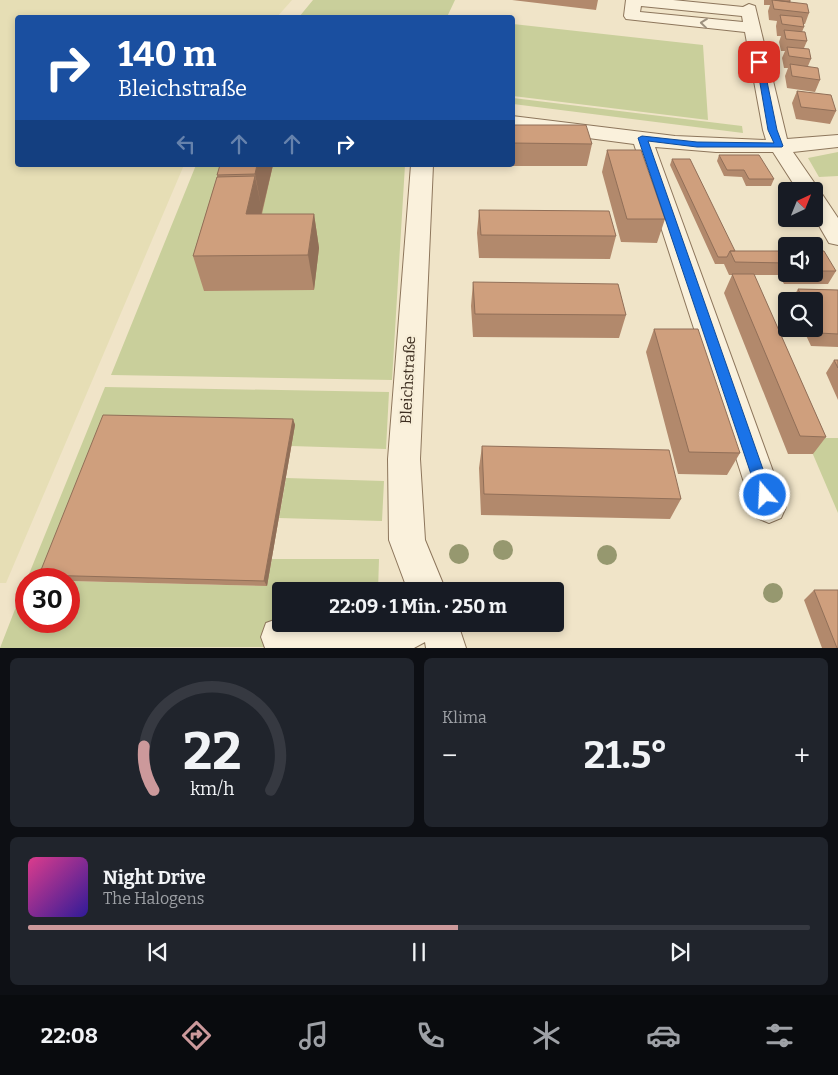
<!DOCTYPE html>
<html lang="de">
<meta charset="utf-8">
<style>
body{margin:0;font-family:Bitter,serif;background:#20242c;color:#f1f3f6;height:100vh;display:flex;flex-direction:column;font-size:19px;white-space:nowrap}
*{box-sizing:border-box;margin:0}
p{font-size:16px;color:#9ea1a6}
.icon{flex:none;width:28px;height:28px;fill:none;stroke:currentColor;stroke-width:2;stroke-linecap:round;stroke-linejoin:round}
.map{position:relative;height:648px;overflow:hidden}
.drawer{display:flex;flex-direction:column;gap:10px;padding:10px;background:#0d0f14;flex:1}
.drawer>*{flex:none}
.top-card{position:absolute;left:15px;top:15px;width:500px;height:152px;border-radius:5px;box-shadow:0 2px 8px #0003;background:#1a4fa0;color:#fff;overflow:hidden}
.needle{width:32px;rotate:43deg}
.buttons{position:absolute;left:778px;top:182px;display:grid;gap:10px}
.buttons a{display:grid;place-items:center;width:45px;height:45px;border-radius:5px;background:#171b24;box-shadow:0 2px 8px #0003;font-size:25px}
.speed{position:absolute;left:15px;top:568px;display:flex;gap:10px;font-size:25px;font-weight:700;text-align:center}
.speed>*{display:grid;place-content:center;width:65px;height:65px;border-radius:50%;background:#171b24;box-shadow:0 2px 8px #0003;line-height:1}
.speed .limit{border:8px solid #d22;background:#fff;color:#111}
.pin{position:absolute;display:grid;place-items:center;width:42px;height:42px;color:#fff;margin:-21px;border-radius:10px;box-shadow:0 2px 8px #0006}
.me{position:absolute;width:55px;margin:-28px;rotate:341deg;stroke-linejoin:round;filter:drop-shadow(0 0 4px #0008)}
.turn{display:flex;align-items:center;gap:18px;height:105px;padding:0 20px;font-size:22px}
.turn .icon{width:65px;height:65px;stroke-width:2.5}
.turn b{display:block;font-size:35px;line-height:42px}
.lanes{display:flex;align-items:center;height:48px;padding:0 20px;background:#0003;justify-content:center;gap:25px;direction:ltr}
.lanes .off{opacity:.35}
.big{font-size:38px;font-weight:700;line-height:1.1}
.drawer .card{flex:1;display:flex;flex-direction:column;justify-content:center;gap:8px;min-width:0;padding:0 18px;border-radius:8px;background:#20242c}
.drawer .dial{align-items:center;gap:0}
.dial svg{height:130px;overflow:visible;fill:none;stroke:#363941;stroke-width:7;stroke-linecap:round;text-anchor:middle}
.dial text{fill:#f1f3f6;stroke:none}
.song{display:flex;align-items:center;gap:15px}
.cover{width:60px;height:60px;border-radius:8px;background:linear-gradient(135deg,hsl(330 70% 55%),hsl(250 70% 35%))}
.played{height:5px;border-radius:2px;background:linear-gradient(90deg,#cc999b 55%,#363941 55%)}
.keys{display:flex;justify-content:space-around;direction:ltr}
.heat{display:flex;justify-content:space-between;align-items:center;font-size:28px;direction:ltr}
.drawer .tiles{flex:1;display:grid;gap:10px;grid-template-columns:1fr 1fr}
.card:last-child{grid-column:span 2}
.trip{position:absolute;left:272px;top:582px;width:292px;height:50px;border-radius:5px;background:#171b24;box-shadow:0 2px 8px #0003;font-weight:700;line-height:50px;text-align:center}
.tabs{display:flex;height:80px;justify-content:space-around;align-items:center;background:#090b0e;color:#9ea1a6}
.tabs .icon{width:35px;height:35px}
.tabs .on{color:#cc999b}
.tabs b{font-size:22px;color:#f1f3f6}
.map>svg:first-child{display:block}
.farmland{fill:#e6deb5}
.green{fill:#c9cf9b}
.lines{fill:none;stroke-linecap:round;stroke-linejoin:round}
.minor-casing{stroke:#8d765c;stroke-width:2}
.minor{fill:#faf1dc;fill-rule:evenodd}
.tree{fill:#96986f}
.wall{fill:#b2896c}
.shaded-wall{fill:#916f58}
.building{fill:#cf9f7d;stroke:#916f58}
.oneway{stroke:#9c907e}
.route{fill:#1a73e8;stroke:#114b97}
.labels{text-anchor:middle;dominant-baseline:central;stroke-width:5;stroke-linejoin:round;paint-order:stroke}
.street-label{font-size:15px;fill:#3d2e20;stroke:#f7eed8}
</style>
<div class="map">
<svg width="838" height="648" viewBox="0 0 838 648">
<rect width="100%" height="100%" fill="#f0e4c8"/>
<path class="farmland" d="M0,0H292L277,17L18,18V165H184L6,583H0Z"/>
<path class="green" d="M313,0H455L447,17H299Z
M513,24L703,45L708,120L513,96Z
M513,98L742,126L743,133L513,104Z
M838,152V176L819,177L808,158Z
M196,165H405L392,380L111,375Z
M105,387L389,392L386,449L291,446L294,425L45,579H27Z
M806,438H838V513Z
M286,478L384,481L382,521L279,518Z
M272,559H379L378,591H281L282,624L278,647L0,648L26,581V621H69V581L266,586Z"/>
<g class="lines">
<defs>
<path id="minor" d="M626,0H673L743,7L749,4L755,6L787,139L838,135V147L793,152L820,191L819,193L822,194L838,218V245L829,243L814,217V191H798L773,152H716L655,147L786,507L781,518L769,523L757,518L752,507L634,144L512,128V116L675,136L766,140L763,130L745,32L626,19L624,16ZM641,6L742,16L743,22L640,12Z
M411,165H433L420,459L425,540L446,591H408L389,540L388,459Z
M280,618L281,624H458L466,648H426L425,642L414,648H265L261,637L266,623Z"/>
</defs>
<use href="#minor" class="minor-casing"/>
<use href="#minor" class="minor"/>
</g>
<g class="tree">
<circle cx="503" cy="550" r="10"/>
<circle cx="459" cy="554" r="10"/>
<circle cx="607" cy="555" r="10"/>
<circle cx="773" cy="593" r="10"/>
</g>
<path class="wall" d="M512,0H598L596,10Z
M764,0H790V2L809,13L805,24H803L804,27L802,32L807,41L804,48L811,59L808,66L820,80L815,92L787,88L785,76L788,68H784L782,58L785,51H781L779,42L781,36H777L776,26L777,21L769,20L768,11L770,5H764Z
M797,91L836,111L830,124L796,119L792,103Z
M512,125L592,144L587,166H474V165H512Z
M607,150L665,219L657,243L621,242L602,172Z
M719,155L774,179L771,186H746L742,177L724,176L717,161Z
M672,159L735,251H786V274H814V251L836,271L828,284H784L779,275H754L826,437L813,454H788L724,293L732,275H729L724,264H715L670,165Z
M273,165L262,214H314L319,248L314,290L204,291L193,256L217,177V175Z
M479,210L616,236L610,259L479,258L477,233Z
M473,282L626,315L619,338L473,337L471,306Z
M798,289L838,290V347L811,346L803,329H814V301H791Z
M654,329L740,453L727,475L678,474L646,352Z
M834,360H838V400L826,373Z
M293,419L295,425L267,586L69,581V579H43L39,575Z
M482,446L681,499L670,519L481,515L479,468Z
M814,590L838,648H822L804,600Z"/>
<path class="shaded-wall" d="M257,165H273L262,211L255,174Z
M255,176L262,211L254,249L246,214Z
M314,214L319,248L314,290L308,255Z
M293,419L295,425L267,586L264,581Z"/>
<path class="building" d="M772,0L807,4L809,13L774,9Z
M775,0H790V2Z
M780,15L802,17L804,27L782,24Z
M784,30L805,32L807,41L786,39Z
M787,47L809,49L811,59L789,56Z
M790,64L818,68L820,80L792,76Z
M797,91L831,95L836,111L801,107Z
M512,125H586L592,144L512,143Z
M607,150H641L665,219H627Z
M719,155H759L774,179H749L744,170H727Z
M672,159H690L735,251H730L727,257H718Z
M220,165H257L255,174L217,175Z
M255,176L246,214H314L308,255L193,256L217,177Z
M479,210L609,211L616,236L481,235Z
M730,251H786V263L735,262Z
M814,251H824L836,271H814Z
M732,274H754L826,437L800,436Z
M473,282L618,284L626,315L475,314Z
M798,289L838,290V334L819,333L814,322V301H804Z
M654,329H698L740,453L689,452Z
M834,360H838V368Z
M103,415L293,419L264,581L39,575Z
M482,446L669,450L681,499L484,494Z
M814,590H838V648H837Z"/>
<defs><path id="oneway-chevron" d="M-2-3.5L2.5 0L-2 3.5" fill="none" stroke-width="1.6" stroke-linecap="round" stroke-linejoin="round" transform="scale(1.25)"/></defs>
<use class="oneway" href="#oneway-chevron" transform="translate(704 23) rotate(-174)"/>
<path class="route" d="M756,60L763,62L777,130L783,146L782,147H697L648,141L772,495L770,499L765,501L760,499L758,495L638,138L642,136L697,142L774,143L768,130Z"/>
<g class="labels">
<g class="street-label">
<text transform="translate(408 380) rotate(-87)">Bleichstraße</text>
</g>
</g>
</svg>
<div class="buttons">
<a><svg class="needle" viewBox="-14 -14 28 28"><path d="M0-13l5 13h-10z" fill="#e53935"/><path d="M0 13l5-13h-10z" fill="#9ea1a6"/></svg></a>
<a><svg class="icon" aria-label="sound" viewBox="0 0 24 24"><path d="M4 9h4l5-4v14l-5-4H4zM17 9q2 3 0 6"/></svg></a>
<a><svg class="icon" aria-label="search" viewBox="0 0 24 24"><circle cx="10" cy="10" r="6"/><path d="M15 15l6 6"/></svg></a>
</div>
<div class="speed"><div class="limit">30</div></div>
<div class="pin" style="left:759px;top:62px;background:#d93025"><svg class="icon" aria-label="arrive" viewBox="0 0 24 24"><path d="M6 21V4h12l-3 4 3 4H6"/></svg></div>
<svg class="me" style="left:765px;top:495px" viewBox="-20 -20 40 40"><circle r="17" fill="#1a73e8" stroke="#fff" stroke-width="3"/><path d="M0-11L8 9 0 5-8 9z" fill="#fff"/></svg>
<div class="trip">22:09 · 1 Min. · 250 m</div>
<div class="top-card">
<div class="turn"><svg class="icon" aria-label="right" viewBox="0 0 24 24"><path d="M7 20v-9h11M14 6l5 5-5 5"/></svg><div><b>140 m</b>Bleichstraße</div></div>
<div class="lanes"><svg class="icon off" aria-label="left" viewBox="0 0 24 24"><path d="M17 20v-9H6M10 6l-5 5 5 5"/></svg><svg class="icon off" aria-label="ahead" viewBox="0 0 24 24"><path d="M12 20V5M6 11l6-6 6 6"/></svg><svg class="icon off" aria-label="ahead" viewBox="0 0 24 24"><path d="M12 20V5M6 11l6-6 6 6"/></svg><svg class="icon" aria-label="right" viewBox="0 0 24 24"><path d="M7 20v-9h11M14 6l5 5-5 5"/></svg></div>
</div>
</div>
<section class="drawer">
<div class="tiles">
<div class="card dial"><svg viewBox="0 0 100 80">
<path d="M14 69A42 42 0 1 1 86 69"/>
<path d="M14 69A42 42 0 0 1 8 42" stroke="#cc999b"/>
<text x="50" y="56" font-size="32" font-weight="700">22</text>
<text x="50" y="72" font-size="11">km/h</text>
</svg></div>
<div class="card"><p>Klima</p>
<div class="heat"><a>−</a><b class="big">21.5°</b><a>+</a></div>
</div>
<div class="card">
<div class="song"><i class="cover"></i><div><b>Night Drive</b><p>The Halogens</p></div></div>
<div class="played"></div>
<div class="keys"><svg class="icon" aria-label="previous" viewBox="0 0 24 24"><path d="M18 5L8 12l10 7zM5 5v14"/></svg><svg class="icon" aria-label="pause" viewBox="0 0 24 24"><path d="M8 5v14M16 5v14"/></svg><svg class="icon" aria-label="next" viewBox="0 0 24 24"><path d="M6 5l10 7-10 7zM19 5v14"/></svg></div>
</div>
</div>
</section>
<nav class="tabs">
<b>22:08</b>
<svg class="icon on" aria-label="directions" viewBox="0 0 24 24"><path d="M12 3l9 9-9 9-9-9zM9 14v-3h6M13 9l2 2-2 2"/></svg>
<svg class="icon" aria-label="music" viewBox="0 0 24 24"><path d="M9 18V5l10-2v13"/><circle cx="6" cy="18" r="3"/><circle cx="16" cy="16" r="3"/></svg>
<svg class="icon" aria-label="phone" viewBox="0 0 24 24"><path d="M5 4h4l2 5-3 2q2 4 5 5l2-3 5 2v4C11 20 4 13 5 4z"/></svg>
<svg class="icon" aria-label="climate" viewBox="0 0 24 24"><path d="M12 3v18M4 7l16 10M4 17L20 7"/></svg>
<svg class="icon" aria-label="car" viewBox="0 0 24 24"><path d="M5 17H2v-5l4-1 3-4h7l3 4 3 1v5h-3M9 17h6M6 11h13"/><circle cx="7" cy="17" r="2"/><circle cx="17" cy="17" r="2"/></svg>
<svg class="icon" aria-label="filters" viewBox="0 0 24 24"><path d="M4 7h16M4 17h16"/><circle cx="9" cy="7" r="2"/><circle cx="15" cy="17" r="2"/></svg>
</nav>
